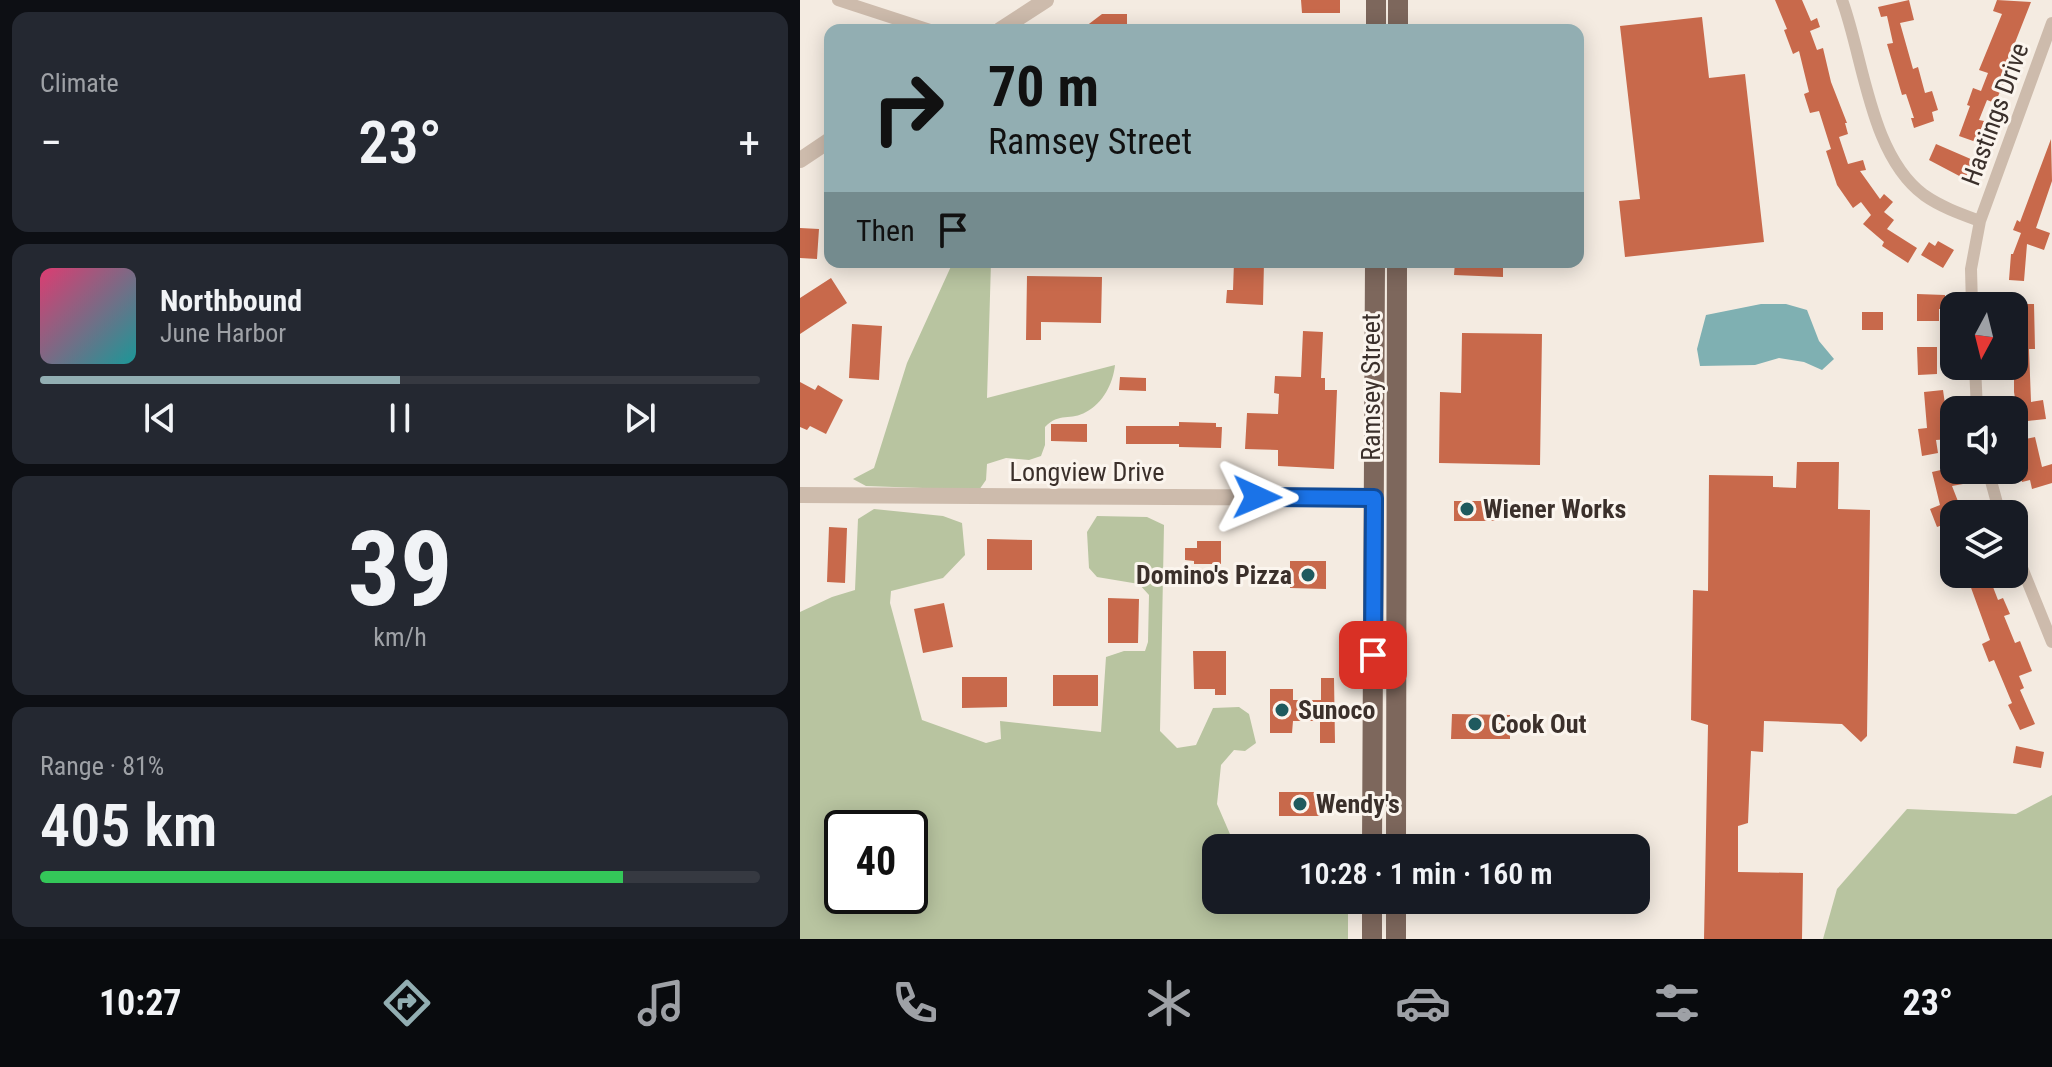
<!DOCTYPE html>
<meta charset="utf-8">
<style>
body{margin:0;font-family:"Roboto Condensed",sans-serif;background:#242831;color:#f1f3f6;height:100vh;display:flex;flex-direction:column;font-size:30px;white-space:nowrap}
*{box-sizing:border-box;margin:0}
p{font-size:26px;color:#9ea1a6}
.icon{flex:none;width:44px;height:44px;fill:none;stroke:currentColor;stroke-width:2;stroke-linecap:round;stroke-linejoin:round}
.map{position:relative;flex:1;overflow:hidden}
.details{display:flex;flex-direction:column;gap:12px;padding:12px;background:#0d0f14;width:800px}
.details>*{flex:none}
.top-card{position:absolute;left:24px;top:24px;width:760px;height:244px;border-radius:16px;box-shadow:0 4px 20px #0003;background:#92aeb2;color:#111;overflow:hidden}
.needle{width:52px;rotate:187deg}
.fabs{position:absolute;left:1140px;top:292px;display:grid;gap:16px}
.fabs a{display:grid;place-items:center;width:88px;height:88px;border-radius:16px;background:#171b24;box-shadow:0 4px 20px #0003;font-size:40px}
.speed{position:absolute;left:24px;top:810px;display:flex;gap:16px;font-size:40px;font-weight:700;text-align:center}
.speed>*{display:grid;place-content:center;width:104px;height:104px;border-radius:50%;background:#171b24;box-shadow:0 4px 20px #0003;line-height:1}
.speed .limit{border:4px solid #111;border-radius:12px;background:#fff;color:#111}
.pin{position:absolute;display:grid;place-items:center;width:68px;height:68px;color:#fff;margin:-34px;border-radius:16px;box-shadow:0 4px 12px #0006}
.me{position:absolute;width:88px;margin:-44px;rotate:91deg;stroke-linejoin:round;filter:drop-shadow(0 0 6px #0008)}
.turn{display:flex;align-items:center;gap:28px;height:168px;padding:0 32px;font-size:36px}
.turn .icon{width:104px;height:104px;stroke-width:2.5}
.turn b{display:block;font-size:56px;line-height:68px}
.then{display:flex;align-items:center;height:76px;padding:0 32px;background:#0003;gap:16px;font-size:30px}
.big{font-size:60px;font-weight:600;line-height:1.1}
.details .widget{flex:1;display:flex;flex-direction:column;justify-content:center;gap:12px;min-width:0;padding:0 28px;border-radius:16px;background:#242831}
.details .dial{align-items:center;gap:0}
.dial b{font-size:104px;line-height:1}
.song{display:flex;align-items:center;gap:24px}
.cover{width:96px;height:96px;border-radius:12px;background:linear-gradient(135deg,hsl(340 70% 55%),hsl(180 70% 35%))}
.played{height:8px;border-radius:4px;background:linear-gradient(90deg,#92aeb2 50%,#363941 50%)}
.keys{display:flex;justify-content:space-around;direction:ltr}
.heat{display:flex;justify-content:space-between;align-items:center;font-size:44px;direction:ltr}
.charge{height:12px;border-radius:6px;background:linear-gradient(90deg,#34c759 81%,#363941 0)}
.trip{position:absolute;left:402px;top:834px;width:448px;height:80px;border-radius:16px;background:#171b24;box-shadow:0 4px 20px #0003;font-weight:600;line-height:80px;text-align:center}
.tabs{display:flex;height:128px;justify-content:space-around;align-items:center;background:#090b0e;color:#9ea1a6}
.tabs .icon{width:56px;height:56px}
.tabs .current{color:#92aeb2}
.tabs b{font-size:36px;color:#f1f3f6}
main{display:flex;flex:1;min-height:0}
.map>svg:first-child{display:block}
.green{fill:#b8c4a0;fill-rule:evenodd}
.water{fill:#7fb0b2}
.building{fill:#c8694b}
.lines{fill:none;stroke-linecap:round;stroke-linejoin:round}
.minor{stroke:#cdbbac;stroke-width:12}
.tertiary{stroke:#cdbbac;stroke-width:16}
.primary{stroke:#7d675c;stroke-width:20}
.route-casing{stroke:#114b97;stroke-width:20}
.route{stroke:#1a73e8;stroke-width:14}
.poi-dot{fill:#1f5a5e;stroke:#fbf5ee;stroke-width:3}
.labels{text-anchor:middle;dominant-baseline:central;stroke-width:6;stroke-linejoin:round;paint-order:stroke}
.street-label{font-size:26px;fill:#3b302b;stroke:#fbf5ee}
.poi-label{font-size:26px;font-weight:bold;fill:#3b302b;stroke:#fbf5ee;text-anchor:start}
</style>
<main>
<section class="details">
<div class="widget"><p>Climate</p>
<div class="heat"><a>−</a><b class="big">23°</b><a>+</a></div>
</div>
<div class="widget">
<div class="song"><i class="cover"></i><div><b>Northbound</b><p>June Harbor</p></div></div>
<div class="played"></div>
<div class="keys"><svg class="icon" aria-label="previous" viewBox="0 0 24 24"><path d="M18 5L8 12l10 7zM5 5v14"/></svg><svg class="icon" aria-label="pause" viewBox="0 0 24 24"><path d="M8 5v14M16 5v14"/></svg><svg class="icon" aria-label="next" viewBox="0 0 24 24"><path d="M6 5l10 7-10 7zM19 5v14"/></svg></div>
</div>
<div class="widget dial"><b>39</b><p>km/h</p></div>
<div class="widget"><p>Range · 81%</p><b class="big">405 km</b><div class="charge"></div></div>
</section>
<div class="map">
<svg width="1252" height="939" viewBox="0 0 1252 939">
<rect width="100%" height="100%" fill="#f4ebe1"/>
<path class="green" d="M153,262H191L187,398L315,365C313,384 303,403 286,412C271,421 259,412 245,427V445L241,456L229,460L206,458L187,464L186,480L179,490L66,486L53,479L74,468L107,363Z
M74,509L143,516L162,523L165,555L143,578L91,591L90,603L122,720L186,743L201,739L200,721L301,732L306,657L324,651H345L348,642L349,595L339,584L297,577L289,568L287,532L297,516L347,517L364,525L360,731L377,748L396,745L413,708L439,707L449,714L456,743L445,751L434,750L421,765L417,804L436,848H416V900H548V939H0V612L32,597L55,590L58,519ZM42,828H110V896H42Z
M1252,795V939H1023L1037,889L1107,809L1216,814Z"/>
<path class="water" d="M961,304H986L1007,310L1019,341L1034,359L1022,370L1004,362L979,358L955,365L900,366L897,349L906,315Z"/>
<path class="building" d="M501,0H540V13H502Z
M975,0H1002L1011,21L1017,18L1020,27L1010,31L1017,50L1023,48L1031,82L1047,123H1045L1048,134L1039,137L1048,164L1063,160L1066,170L1060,171L1080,199L1084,194L1093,202L1084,212L1094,220L1087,229L1117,248L1108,263L1082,246L1084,242L1063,224L1071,215L1061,202L1053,208L1037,185L1026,151L1031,149L1019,111L1010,113L1004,94L1009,92L999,51L993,54L984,30L987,29Z
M1109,0L1114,20L1100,23L1113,69L1118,67L1125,93L1132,91L1138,110L1132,112L1134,121L1114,128L1111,118H1114L1106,94L1102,95L1087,44L1093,43L1087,16L1081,17L1078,7Z
M1197,0L1231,2L1207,63L1210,64L1203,85L1195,103L1187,100L1179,120L1184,121L1176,142L1159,136L1170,106L1167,105L1173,88L1181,91L1188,73L1179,70L1202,14L1193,11Z
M302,14H327V30H281Z
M902,17L909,78L945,74L964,242L825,257L819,201L840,199L820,26Z
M1251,139L1252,181L1236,228L1250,233L1244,250L1227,244L1224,281L1209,280L1211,254H1213L1221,233L1213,230L1217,220L1220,222Z
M1136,144L1173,160L1165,179L1129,160Z
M0,228L19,229L17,259L0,258Z
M1138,241L1154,250L1143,268L1121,255L1129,242L1135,246Z
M434,262H464L463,305L426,303L427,290H433Z
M655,262H703V277L654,275Z
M227,276L302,277L301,323L241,322V340H226Z
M31,278L47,303L0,334V298Z
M1117,294L1145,295V309H1139V321H1117Z
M1214,304H1234L1235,349H1229L1231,402L1243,400L1246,419L1219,422L1214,392Z
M1062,312H1083V330H1062Z
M52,324L82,326L79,380L49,378Z
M503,331L523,332L521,378H525V390H537L534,469L478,466V450L445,449L447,413L478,414L479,394L474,393L475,376L501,377Z
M662,333L742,334L740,465L639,463L640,392L661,393Z
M1117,347H1137V374L1118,375Z
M320,377L346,378V391L319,390Z
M0,382L15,390L18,385L43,400L26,434L10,426L7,430L0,427Z
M1143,390L1150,439L1136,440L1138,453L1122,456L1118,429L1127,428L1124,392Z
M379,422L416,423V427H422L421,448L379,447V444H326V426H379Z
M251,424H287V442L251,441Z
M1235,437L1242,467L1252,464V483L1232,489L1230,480L1222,482L1220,474L1223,473L1216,441Z
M997,462H1039L1038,509L1070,510L1067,736L1061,742L1042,724L964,721L963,752L951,751L948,823L938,826V872L1003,873L1002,939H904L908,725L891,720L893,590L908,591L909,475L973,476V487L996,488Z
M1154,467V470H1160L1163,484L1152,486L1163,514H1154V521L1137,527L1130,509L1140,505L1132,472Z
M654,501H695V521H654Z
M29,527L47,528L45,583L27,582Z
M187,539L232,540V570H187Z
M397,541H421V564H394V561L385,560V548H397Z
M490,561H526V589L490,588Z
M1166,574H1188L1198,600L1203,598L1210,614L1204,616L1215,643L1220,641L1232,671L1219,676L1224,688L1220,690L1235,724L1220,730L1208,705L1212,703L1194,660L1189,662L1182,644L1190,640Z
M308,598L339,599L338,643H308Z
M144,603L153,647L123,653L114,609Z
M393,651H426V695H415V689H394Z
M253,675H298V706H253Z
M162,677H207V707L162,708Z
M521,678H534L535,743H520V721H493L492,733H470V689H493V700H521Z
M652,714L710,715V739H651Z
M1216,746L1244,752L1241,768L1213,763Z
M479,792H521V816H479Z
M654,900H687V912L654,911Z"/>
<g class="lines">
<path class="minor" d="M38,0L130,30
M1042,0C1064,60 1070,155 1124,195C1141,207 1161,214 1180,221
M1172,306L1171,269L1180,221L1252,23
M1175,366L1177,410
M1188,470L1200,514
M1214,548L1252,642"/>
<path class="tertiary" d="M200,30L246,0
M0,160L30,140
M0,495L574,498"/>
<path class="primary" d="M576,30V0
M598,30V0
M572,848L575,262
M596,848L597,262
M572,939V900
M596,939V900"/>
</g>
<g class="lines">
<defs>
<path id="route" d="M457,497L574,498L573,655"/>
</defs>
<use href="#route" class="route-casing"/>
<use href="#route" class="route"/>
</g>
<g class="poi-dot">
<circle cx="667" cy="509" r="8"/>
<circle cx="508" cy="575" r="8"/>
<circle cx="482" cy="710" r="8"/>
<circle cx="675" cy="724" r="8"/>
<circle cx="500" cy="804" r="8"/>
</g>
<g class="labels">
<g class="street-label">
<text transform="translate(1195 114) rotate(-70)">Hastings Drive</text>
<text transform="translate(571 387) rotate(-90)">Ramsey Street</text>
<text x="287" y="472">Longview Drive</text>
</g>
<g class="poi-label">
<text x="683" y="509">Wiener Works</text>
<text x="492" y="575" text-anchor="end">Domino's Pizza</text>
<text x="498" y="710">Sunoco</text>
<text x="691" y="724">Cook Out</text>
<text x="516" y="804">Wendy's</text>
</g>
</g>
</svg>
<div class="fabs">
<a><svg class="needle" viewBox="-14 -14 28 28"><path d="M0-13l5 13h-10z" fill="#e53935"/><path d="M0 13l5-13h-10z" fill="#9ea1a6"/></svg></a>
<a><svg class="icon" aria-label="sound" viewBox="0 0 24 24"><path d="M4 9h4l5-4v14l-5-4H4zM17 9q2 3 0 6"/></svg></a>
<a><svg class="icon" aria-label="layers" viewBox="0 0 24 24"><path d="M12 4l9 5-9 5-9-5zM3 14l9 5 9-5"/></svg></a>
</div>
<div class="speed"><div class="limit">40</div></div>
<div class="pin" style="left:573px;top:655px;background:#d93025"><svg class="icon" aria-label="arrive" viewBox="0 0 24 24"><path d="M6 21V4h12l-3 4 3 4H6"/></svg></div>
<svg class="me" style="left:457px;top:497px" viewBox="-20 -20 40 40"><path d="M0-17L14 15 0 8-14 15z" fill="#1a73e8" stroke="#fff" stroke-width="4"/></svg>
<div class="trip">10:28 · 1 min · 160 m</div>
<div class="top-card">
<div class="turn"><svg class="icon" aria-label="right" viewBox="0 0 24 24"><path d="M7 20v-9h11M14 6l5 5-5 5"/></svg><div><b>70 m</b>Ramsey Street</div></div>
<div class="then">Then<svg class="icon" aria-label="arrive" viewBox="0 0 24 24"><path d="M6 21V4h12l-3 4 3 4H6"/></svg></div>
</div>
</div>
</main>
<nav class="tabs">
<b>10:27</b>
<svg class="icon current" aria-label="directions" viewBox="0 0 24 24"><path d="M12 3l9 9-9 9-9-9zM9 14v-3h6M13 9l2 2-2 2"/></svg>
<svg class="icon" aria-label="music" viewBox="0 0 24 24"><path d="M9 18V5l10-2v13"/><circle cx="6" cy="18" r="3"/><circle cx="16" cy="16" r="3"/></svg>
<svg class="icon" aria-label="phone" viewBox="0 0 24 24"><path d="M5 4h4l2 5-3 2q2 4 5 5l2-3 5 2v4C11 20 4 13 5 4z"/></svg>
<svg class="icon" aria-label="climate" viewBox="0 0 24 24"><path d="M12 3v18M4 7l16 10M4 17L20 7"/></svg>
<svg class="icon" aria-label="car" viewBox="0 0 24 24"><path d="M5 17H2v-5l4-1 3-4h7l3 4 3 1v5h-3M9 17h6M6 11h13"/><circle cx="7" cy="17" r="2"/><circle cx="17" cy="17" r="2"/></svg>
<svg class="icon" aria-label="filters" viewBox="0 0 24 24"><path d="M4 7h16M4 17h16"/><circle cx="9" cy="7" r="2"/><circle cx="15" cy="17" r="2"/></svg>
<b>23°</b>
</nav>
